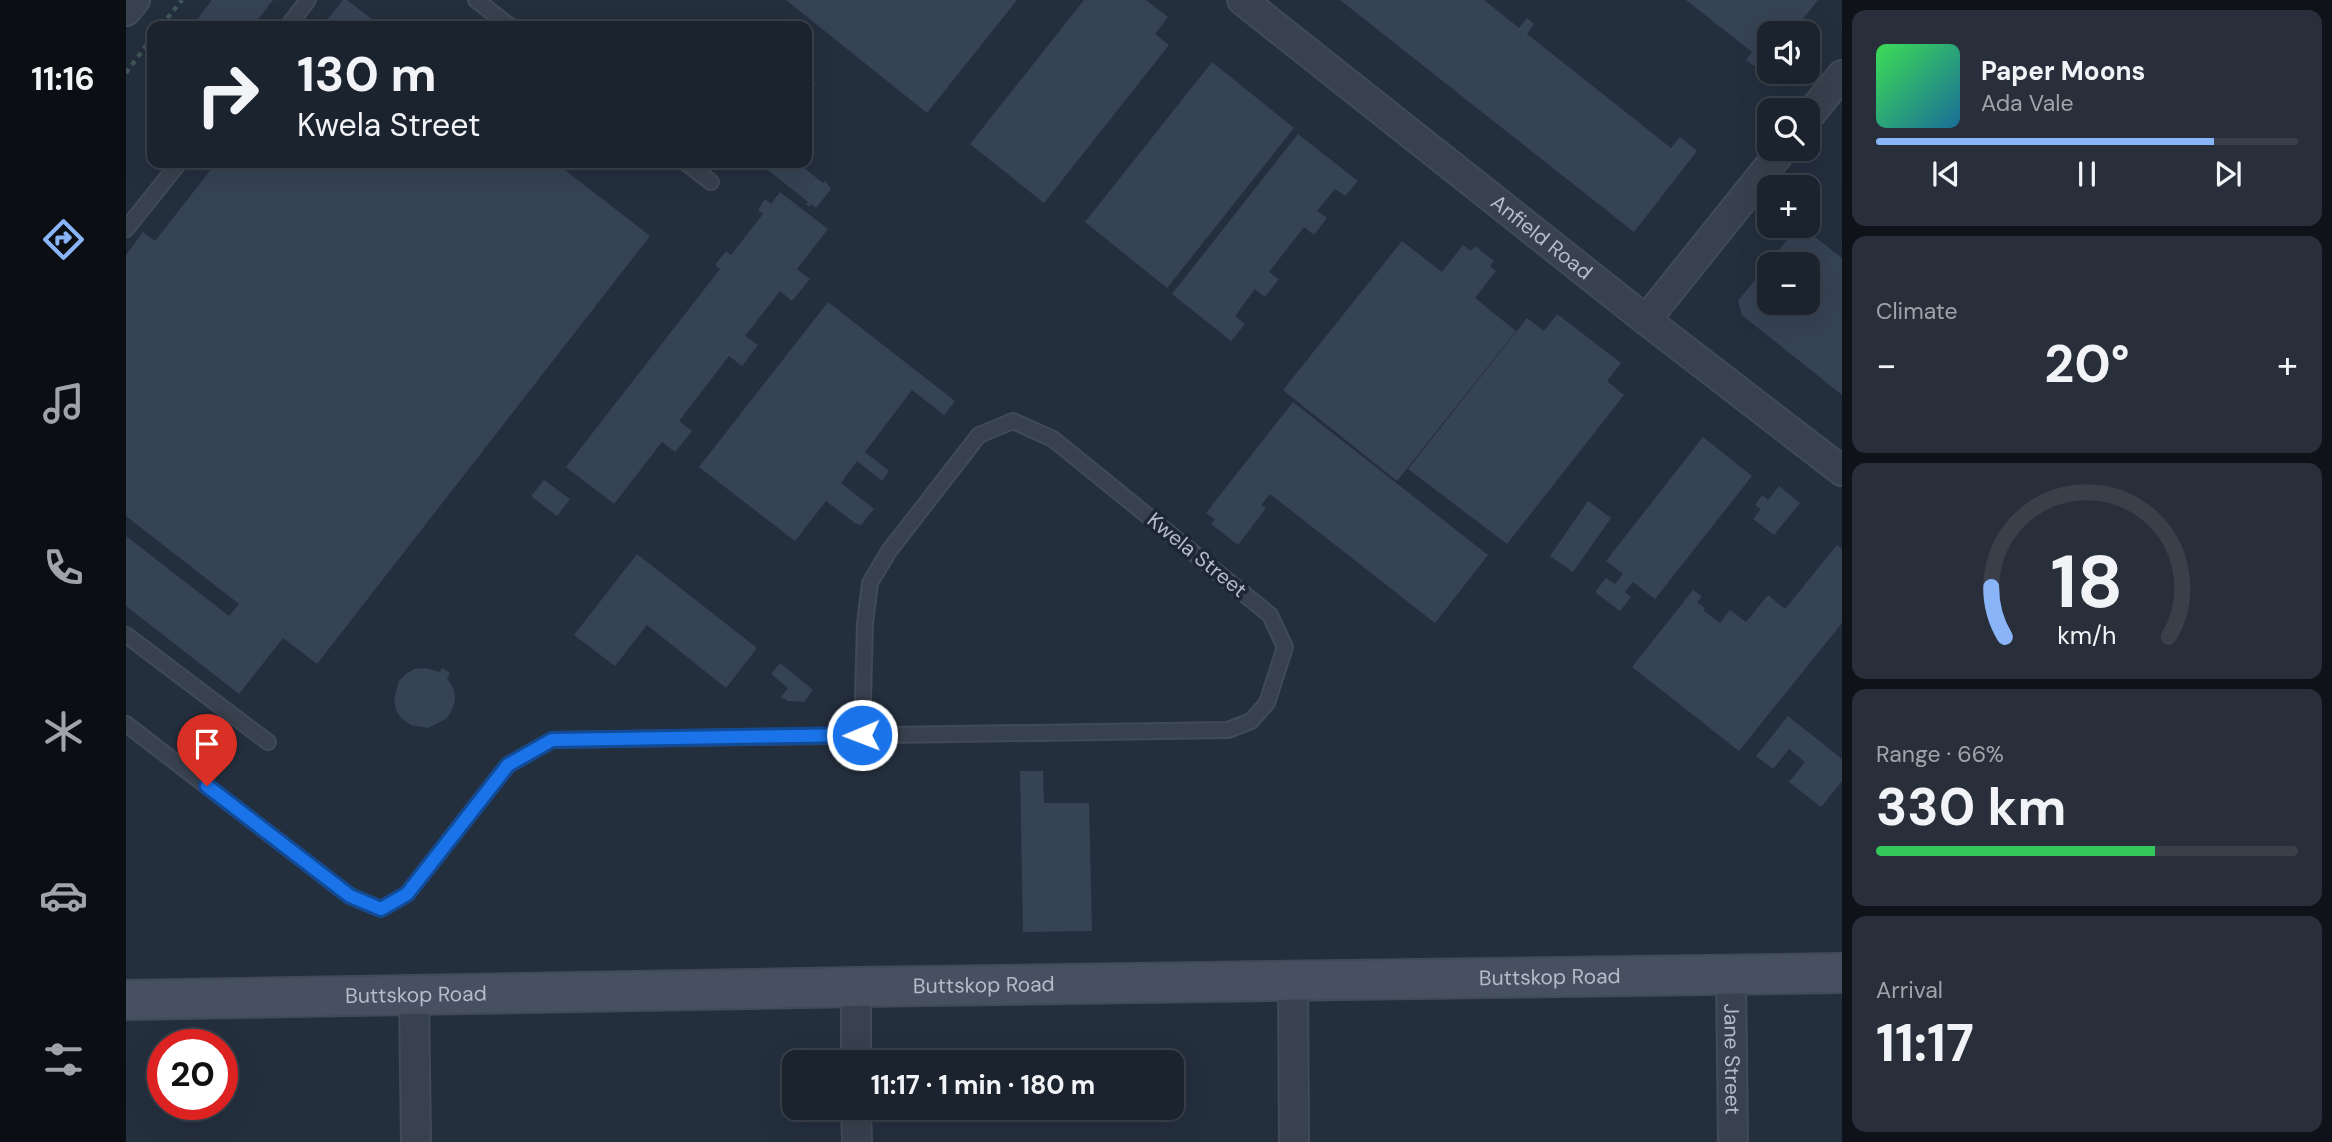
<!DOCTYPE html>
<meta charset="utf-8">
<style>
body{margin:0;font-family:"DM Sans",sans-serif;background:#282f3a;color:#f1f3f6;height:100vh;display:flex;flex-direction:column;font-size:26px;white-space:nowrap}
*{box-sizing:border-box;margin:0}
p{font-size:23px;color:#a0a4aa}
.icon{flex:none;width:38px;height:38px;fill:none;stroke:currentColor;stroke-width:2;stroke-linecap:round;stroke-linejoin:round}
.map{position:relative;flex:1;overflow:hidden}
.drawer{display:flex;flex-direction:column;gap:10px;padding:10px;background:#0f1319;width:490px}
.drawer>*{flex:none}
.top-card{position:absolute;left:21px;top:21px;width:665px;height:147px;border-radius:14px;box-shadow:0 7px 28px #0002,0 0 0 2px #39404a;background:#1b232e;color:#f1f3f6;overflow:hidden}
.buttons{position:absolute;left:1631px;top:21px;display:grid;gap:14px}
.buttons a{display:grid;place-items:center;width:63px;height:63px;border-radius:14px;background:#1b232e;box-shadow:0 7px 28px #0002,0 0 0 2px #39404a;font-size:35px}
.speed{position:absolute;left:21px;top:1029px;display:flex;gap:14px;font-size:35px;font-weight:700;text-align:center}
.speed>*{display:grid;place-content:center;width:91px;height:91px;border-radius:50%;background:#1b232e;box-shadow:0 7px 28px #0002,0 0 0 2px #39404a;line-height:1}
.speed .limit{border:10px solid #d22;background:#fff;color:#111}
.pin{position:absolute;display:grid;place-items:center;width:60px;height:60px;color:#fff;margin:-72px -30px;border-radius:50% 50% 50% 0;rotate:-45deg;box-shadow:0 0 7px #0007}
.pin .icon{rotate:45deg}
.me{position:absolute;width:77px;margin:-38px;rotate:269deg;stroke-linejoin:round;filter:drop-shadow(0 0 5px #0008)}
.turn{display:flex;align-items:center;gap:24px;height:147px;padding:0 35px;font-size:32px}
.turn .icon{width:91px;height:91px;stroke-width:2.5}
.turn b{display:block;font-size:49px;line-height:60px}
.big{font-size:52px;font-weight:700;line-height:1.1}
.drawer .widget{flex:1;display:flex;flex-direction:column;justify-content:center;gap:10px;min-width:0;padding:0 24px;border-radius:14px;background:#282f3a}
.drawer .dial{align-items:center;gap:0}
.dial svg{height:182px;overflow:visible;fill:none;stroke:#39404a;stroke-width:7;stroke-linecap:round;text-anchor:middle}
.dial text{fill:#f1f3f6;stroke:none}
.song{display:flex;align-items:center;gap:21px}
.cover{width:84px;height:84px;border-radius:10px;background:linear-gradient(135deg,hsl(130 70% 55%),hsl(200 70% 35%))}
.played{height:7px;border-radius:4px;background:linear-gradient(90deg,#8ab4f8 80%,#39404a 80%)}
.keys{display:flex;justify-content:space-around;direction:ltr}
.heat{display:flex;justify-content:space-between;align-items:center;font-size:38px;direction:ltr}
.charge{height:10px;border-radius:5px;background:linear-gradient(90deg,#34c759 66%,#39404a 0)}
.trip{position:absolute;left:656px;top:1050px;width:402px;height:70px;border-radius:14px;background:#1b232e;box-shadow:0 7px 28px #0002,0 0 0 2px #39404a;font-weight:700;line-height:70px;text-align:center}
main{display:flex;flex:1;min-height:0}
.tab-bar{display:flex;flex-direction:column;width:126px;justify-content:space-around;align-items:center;background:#0b0e12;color:#a0a4aa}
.tab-bar .icon{width:49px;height:49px}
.tab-bar .current{color:#8ab4f8}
.tab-bar b{font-size:32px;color:#f1f3f6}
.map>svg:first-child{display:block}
.building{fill:#364354;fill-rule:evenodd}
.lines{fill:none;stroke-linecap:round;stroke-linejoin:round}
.lane-casing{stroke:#414a57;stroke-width:18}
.street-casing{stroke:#414a57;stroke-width:32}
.secondary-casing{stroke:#414a57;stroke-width:42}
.path{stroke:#3f5557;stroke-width:4.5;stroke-dasharray:5 5;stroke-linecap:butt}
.lane{stroke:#38414e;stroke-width:14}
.street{stroke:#38414e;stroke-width:28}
.secondary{stroke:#465061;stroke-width:38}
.route-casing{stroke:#114b97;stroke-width:18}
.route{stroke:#1a73e8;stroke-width:12}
.labels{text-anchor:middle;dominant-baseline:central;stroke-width:7;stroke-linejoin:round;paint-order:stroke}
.street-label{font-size:21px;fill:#b4bcc9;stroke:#1d2633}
</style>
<main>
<nav class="tab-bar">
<b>11:16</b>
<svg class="icon current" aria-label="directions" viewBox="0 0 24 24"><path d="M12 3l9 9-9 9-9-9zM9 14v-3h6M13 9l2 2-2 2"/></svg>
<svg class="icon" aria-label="music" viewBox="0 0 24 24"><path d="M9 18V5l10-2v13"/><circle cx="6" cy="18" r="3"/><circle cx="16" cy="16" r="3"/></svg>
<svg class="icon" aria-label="phone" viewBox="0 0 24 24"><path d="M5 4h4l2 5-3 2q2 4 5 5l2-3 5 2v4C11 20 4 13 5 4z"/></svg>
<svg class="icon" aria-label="climate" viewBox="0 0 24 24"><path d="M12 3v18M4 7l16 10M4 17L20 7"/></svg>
<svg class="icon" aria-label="car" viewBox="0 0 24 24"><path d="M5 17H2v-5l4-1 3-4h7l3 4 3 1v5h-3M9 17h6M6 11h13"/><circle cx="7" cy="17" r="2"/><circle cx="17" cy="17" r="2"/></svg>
<svg class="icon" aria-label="filters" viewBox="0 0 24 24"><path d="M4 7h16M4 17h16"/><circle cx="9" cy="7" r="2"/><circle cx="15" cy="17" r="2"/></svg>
</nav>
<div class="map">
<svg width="1716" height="1142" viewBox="0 0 1716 1142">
<rect width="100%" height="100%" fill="#242f3e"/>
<path class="building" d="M86,0H147L127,26H66Z
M217,0H221L255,26H196Z
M660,0H891L801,113Z
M958,0H1020L1042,17L1029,34L1043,45L918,203L844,144Z
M1214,0H1358L1393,28L1401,18L1408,24L1401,34L1545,148L1554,137L1571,151L1508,232Z
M1560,0H1692L1666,33H1643V62L1642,64L1634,58L1628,66L1620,60L1626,52Z
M1086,62L1168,128L1041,288L959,222Z
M686,66L689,86L681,88V67Z
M1172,134L1232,181L1219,196L1209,189L1191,211L1201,218L1188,235L1178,227L1143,272L1153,279L1139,297L1129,289L1109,316L1119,324L1105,341L1046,294Z
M90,163H430L524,236L191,664L157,638L113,694L0,606V536L103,616L113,604L0,516V255L17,232L29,241Z
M647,163H672L697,183L699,181L705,189L690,208L685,204L683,207L680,204L682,202L642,170Z
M654,192L702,229L671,269L684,279L666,301L654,291L619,336L632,345L616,366L603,356L553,421L566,431L549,452L536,442L488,504L440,467L594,269L589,265L600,251L605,255L637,214L632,210L639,199L645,204Z
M1672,226H1675L1716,258V395L1616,315L1612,301ZM1643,264H1682V303H1643Z
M1276,241L1316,272L1337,245L1345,251L1349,246L1368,261L1364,266L1370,271L1349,298L1390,331L1271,481L1157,390Z
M702,302L829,401L818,415L786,390L739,452L763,471L756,481L731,461L715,483L748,509L735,525L729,523L700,501L669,541L573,467Z
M1431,314L1495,363L1481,381L1498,395L1381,544L1282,469L1401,318L1418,331Z
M1167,402L1362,555L1309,623L1144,494L1135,505L1140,508L1112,545L1085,524L1089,519L1080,513Z
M1577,437L1626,476L1529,599L1507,582L1499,592L1505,597L1494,611L1469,592L1480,578L1489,584L1497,574L1480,561Z
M418,480L444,499L431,516L405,496Z
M1653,486L1674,503L1648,535L1627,519L1635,509L1629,505L1636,495L1642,500Z
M1462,501L1485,518L1447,572L1424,556Z
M1711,545L1716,549V623L1613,751L1506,667L1567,590L1576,596L1571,602L1579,608L1577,610L1594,623L1604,610L1620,622L1642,595L1659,609Z
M511,554L631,648L600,688L521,625L489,666L448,635Z
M654,663L687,690L678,702L662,701L655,697L662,688L645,674Z
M299,668L314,672L316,668L324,673L321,678L328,690L329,700L326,710L320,719L302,728L285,725L276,719L270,710L268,699L273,681L280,674L288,669Z
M1662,716L1716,759V781L1695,807L1663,782L1679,762L1663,749L1647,769L1630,756Z
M894,771H917L918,803H963L966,931L897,932Z"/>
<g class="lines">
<defs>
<path id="lane" d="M350,0L384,26
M162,26L182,0
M560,163L585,182
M0,229L53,163
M0,635L142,742
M0,724L224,896L255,909L281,894L382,765L426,740L1102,730L1125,721L1141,703L1159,647L1144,615L927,439L887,421L853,435L763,551L744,583L739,623L736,735"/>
<g id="street">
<path id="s1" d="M1116,0L1520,320L1716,471"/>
<path d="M0,11L9,0"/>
<path d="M1682,117L1716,75"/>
<path d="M1520,320L1657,149"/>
<path id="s2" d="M1605,975L1607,1142"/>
<path d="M1167,981L1168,1142"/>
<path d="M730,987V1062"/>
<path d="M288,995L290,1142"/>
<path d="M730,1108L731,1142"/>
</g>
<g id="secondary">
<path id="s3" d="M0,1000L730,987L1716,973"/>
</g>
</defs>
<use href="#lane" class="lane-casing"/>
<use href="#street" class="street-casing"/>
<use href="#secondary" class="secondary-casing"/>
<path class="path" d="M35,26L56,0
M0,73L26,38"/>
<use href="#lane" class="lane"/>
<use href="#street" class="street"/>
<use href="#secondary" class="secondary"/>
</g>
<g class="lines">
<defs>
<path id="route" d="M81,786L224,896L255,909L281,894L382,765L426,740L736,735"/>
</defs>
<use href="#route" class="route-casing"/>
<use href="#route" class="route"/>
</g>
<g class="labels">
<g class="street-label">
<text stroke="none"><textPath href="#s1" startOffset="382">Anfield Road</textPath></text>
<text transform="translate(1071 555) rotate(39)">Kwela Street</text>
<text stroke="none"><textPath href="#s3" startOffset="1424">Buttskop Road</textPath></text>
<text stroke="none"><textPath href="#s3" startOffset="858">Buttskop Road</textPath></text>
<text stroke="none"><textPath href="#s3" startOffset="290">Buttskop Road</textPath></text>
<text stroke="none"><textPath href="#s2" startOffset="84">Jane Street</textPath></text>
</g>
</g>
</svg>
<div class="buttons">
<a><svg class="icon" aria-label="sound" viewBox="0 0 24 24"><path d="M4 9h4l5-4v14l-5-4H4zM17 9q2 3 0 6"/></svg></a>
<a><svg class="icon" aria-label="search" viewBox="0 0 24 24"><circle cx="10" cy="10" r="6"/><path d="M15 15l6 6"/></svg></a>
<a>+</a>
<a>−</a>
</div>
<div class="speed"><div class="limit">20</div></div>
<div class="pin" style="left:81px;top:786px;background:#d93025"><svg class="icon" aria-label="arrive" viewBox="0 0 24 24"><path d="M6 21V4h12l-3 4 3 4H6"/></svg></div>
<svg class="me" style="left:736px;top:735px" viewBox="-20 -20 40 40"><circle r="17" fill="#1a73e8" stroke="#fff" stroke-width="3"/><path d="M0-11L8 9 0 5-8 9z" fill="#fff"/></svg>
<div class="trip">11:17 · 1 min · 180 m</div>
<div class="top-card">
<div class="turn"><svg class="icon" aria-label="right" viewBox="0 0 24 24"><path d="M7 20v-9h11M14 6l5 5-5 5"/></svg><div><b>130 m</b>Kwela Street</div></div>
</div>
</div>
<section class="drawer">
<div class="widget">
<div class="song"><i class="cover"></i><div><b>Paper Moons</b><p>Ada Vale</p></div></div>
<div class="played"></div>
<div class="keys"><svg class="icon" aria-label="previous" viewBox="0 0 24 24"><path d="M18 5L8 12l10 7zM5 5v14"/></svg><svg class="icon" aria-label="pause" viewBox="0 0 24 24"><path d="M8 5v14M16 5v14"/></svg><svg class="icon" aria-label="next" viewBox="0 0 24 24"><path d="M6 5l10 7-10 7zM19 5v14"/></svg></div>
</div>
<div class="widget"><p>Climate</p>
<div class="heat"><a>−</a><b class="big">20°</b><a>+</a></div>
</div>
<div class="widget dial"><svg viewBox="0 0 100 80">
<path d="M14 69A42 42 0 1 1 86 69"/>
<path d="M14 69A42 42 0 0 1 8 47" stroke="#8ab4f8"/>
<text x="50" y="56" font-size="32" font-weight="700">18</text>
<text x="50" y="72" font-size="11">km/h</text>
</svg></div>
<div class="widget"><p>Range · 66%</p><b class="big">330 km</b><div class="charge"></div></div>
<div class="widget"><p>Arrival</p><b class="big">11:17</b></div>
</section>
</main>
